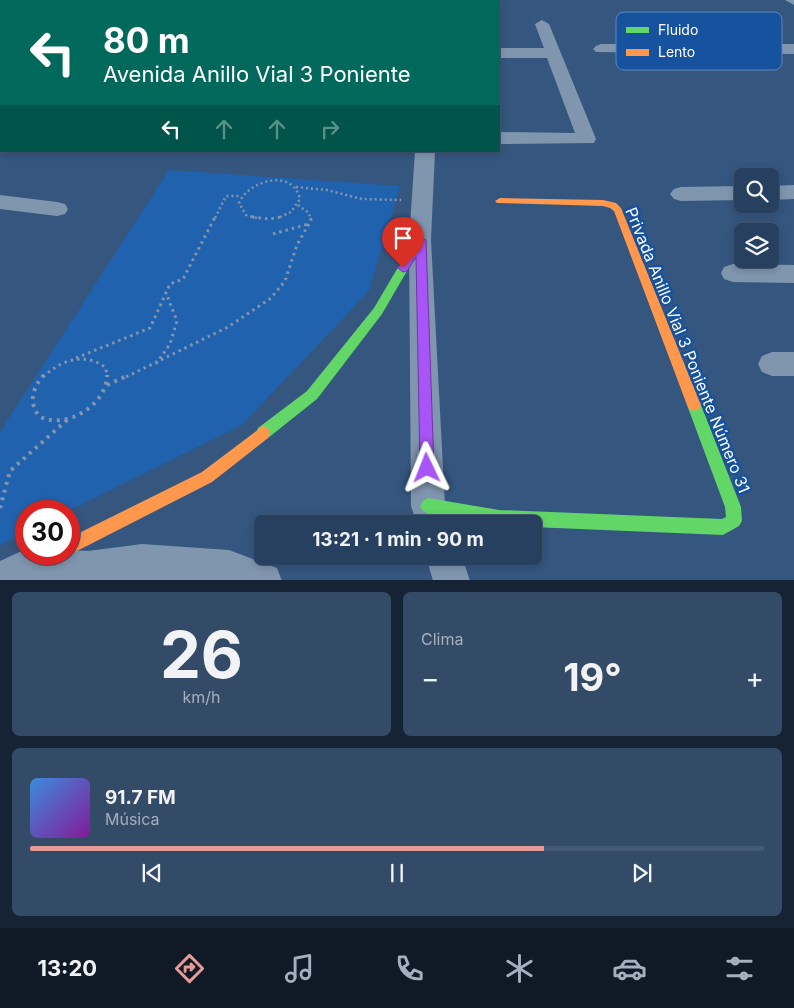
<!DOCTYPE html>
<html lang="es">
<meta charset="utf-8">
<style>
body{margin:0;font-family:Inter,sans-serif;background:#344b68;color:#f1f3f6;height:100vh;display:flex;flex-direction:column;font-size:19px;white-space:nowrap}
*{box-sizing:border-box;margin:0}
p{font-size:16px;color:#a5afbd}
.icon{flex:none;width:28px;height:28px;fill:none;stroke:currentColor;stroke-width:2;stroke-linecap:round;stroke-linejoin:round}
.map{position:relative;height:580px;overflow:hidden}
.drawer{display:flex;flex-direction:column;gap:12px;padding:12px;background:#162334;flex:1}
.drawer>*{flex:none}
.top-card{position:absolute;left:0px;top:0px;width:500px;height:152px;box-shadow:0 2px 8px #0003,0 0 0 1px #445974;background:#00695c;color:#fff;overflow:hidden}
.controls{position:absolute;left:734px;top:168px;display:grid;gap:10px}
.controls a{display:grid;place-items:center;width:45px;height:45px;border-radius:8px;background:#28405f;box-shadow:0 2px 8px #0003,0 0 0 1px #445974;font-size:25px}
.speed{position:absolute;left:15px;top:500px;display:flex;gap:10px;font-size:25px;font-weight:700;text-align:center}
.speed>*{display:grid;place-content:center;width:65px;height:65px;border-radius:50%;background:#28405f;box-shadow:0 2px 8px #0003,0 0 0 1px #445974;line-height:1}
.speed .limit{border:8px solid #d22;background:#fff;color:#111}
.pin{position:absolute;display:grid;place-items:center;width:42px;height:42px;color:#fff;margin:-51px -21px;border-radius:50% 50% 50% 0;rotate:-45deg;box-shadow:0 0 5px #0007}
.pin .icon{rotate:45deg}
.me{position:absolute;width:55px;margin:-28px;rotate:358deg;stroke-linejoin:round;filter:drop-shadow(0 0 4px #0008)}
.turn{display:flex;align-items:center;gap:18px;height:105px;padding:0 20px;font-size:22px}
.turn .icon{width:65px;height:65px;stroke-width:2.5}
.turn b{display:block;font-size:35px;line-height:42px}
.lanes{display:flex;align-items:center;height:48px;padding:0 20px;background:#0003;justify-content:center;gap:25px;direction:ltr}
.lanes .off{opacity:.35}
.big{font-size:38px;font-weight:700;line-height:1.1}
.drawer .card{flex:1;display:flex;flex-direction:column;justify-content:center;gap:8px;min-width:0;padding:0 18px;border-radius:8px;background:#344b68}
.drawer .dial{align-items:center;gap:0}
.dial b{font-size:65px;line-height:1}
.song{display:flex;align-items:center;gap:15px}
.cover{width:60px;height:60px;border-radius:8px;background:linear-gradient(135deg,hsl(210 70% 55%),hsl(290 70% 35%))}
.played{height:5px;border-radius:2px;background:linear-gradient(90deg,#e69b98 70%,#445974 70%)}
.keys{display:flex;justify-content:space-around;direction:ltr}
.heat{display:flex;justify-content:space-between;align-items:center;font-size:28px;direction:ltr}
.drawer .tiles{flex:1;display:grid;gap:12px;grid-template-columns:1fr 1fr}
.card:last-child{grid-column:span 2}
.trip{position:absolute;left:254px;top:515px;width:288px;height:50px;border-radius:8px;background:#28405f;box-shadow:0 2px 8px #0003,0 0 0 1px #445974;font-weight:700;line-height:50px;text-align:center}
.tab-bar{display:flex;height:80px;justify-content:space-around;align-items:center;background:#101a26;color:#a5afbd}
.tab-bar .icon{width:35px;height:35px}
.tab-bar .on{color:#e69b98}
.tab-bar b{font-size:22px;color:#f1f3f6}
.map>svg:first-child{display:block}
.green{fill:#2162af}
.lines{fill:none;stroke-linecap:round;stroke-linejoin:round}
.path-far2{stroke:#8096af;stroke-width:2.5;stroke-dasharray:2 3;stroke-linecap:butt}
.path-far1{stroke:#8096af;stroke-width:3;stroke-dasharray:2.5 4;stroke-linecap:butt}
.path{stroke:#8096af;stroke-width:4;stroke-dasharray:3 5;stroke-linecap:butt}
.street{fill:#8096af;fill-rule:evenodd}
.fast{fill:#63d668;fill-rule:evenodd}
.slow{fill:#ff974d;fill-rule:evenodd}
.route{fill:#a855f7;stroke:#6d37a1}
.labels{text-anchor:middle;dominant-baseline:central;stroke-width:5;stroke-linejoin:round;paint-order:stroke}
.street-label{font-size:16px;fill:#fff;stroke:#16529e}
.key{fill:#16529e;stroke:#5c86bb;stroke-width:1}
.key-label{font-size:14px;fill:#fff}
</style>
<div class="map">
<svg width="794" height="581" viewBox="0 0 794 581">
<rect width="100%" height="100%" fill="#35567f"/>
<path class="green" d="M169,170L400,186L369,291L242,425L68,511H26V532L0,545V432Z"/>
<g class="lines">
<path class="path-far2" d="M296,187L327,190L362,199L401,200
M298,205L309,213L310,218
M215,218L226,196H241
M257,218L246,215L239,203C249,180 293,168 300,199L291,212L278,218"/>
<path class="path-far1" d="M252,217L269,219L281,217
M273,234L308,224
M76,358L150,328L170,284L183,279L215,217
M156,364L170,344L177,321L166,293
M43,377C61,360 84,352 105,367L108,377
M126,377L228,327L271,298L285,281L297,245L311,220L310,217"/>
<path class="path" d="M44,375C33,387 28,402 39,416C65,431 107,405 107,375
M107,385L129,375
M0,508L10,471L67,420"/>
<path class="street" d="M426,0H440V1H427Z
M785,0H794V5Z
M737,12L744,16L742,19L721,21L728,28L759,30L761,33L759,36L719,35L703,17L710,13Z
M542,20L549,24L596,139L594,143L499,144V132L575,133L547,58H499V48H544L535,24Z
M601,44H794V54L596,52L593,49L596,46Z
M415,151H435L431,240L445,506L449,524H417L411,506L409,240Z
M794,185V199L770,200V186Z
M742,186V200L681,201L674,199L670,194L674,189L681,187Z
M0,195L57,202L65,204L68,209L65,214L57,216L0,209Z
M733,264L794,265V283L733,282L724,279L721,273L724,267Z
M772,352H794V376H772L762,372L758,364L762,356Z
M142,544L229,550L277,568L282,581H0V561L26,549V554H69V550L88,551Z
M426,556H462L470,581H433Z"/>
<path class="fast" d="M420,236L425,240L382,314L317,399L268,438L263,440L258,438L256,433L258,428L307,391L374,308L416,237Z
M694,399L699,401L701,405L741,507L742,521L739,526L723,535L532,527V524H488L428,514L423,511L420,506L423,501L428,498L499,510L722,519L726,517L725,507L687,405L689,401Z"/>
<path class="slow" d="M500,198L603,200L616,203L621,208L701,405L699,409L694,411L689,409L687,405L614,211L610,208L603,206L497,203L495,201Z
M263,426L268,428L270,433L268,438L212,482L75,552L69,554H68L69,538L202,472Z"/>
</g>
<path class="route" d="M420,236L426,240L434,468L432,473L427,475L422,473L420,468L416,257L407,271L403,272L398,268L417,237Z"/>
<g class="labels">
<g class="street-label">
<text transform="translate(688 350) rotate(68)">Privada Anillo Vial 3 Poniente Número 31</text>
</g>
</g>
<rect x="616" y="12" width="166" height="58" rx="8" class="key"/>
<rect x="626" y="27" width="23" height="6" fill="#63d668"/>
<rect x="626" y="49" width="23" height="7" fill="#ff974d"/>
<g class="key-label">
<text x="658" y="35">Fluido</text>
<text x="658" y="57">Lento</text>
</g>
</svg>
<div class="controls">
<a><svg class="icon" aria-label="search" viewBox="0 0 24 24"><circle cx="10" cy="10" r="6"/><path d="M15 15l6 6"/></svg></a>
<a><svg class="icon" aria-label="layers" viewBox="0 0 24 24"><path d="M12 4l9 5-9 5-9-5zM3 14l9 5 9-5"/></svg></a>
</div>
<div class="speed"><div class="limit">30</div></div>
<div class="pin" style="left:403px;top:268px;background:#d93025"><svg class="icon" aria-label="arrive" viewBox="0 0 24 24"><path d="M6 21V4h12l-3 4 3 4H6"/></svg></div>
<svg class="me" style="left:427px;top:468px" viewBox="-20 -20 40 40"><path d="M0-17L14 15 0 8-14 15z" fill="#a855f7" stroke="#fff" stroke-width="4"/></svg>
<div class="trip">13:21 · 1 min · 90 m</div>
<div class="top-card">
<div class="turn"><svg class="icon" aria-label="left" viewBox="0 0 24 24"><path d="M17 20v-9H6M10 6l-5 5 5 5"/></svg><div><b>80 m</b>Avenida Anillo Vial 3 Poniente</div></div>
<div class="lanes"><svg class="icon" aria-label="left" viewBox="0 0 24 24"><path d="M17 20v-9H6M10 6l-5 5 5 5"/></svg><svg class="icon off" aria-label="ahead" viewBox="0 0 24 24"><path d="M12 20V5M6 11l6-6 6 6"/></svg><svg class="icon off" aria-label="ahead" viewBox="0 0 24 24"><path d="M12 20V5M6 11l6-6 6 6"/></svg><svg class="icon off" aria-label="right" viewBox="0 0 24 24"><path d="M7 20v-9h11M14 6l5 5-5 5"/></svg></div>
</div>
</div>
<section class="drawer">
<div class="tiles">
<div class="card dial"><b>26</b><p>km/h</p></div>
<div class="card"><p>Clima</p>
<div class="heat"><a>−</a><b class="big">19°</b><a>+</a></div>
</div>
<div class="card">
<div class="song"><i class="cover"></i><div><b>91.7 FM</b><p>Música</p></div></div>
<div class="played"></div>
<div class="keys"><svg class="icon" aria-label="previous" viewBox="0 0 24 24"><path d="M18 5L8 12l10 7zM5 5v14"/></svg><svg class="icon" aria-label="pause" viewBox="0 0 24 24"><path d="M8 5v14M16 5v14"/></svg><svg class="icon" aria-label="next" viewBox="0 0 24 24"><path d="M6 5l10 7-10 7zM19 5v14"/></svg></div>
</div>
</div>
</section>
<nav class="tab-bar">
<b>13:20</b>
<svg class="icon on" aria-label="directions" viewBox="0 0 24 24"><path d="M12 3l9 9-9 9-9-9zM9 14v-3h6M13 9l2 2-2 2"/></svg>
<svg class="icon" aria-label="music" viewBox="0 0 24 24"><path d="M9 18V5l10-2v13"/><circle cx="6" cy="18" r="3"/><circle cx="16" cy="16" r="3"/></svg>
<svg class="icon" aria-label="phone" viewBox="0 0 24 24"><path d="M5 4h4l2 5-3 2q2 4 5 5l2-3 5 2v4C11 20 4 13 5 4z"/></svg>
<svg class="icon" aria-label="climate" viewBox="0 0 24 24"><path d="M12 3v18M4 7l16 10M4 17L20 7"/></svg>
<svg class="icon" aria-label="car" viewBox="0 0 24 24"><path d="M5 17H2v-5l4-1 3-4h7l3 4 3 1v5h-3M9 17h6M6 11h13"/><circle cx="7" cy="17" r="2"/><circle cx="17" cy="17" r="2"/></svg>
<svg class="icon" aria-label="filters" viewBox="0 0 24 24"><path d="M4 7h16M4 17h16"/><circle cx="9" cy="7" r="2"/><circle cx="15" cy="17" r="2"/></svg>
</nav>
